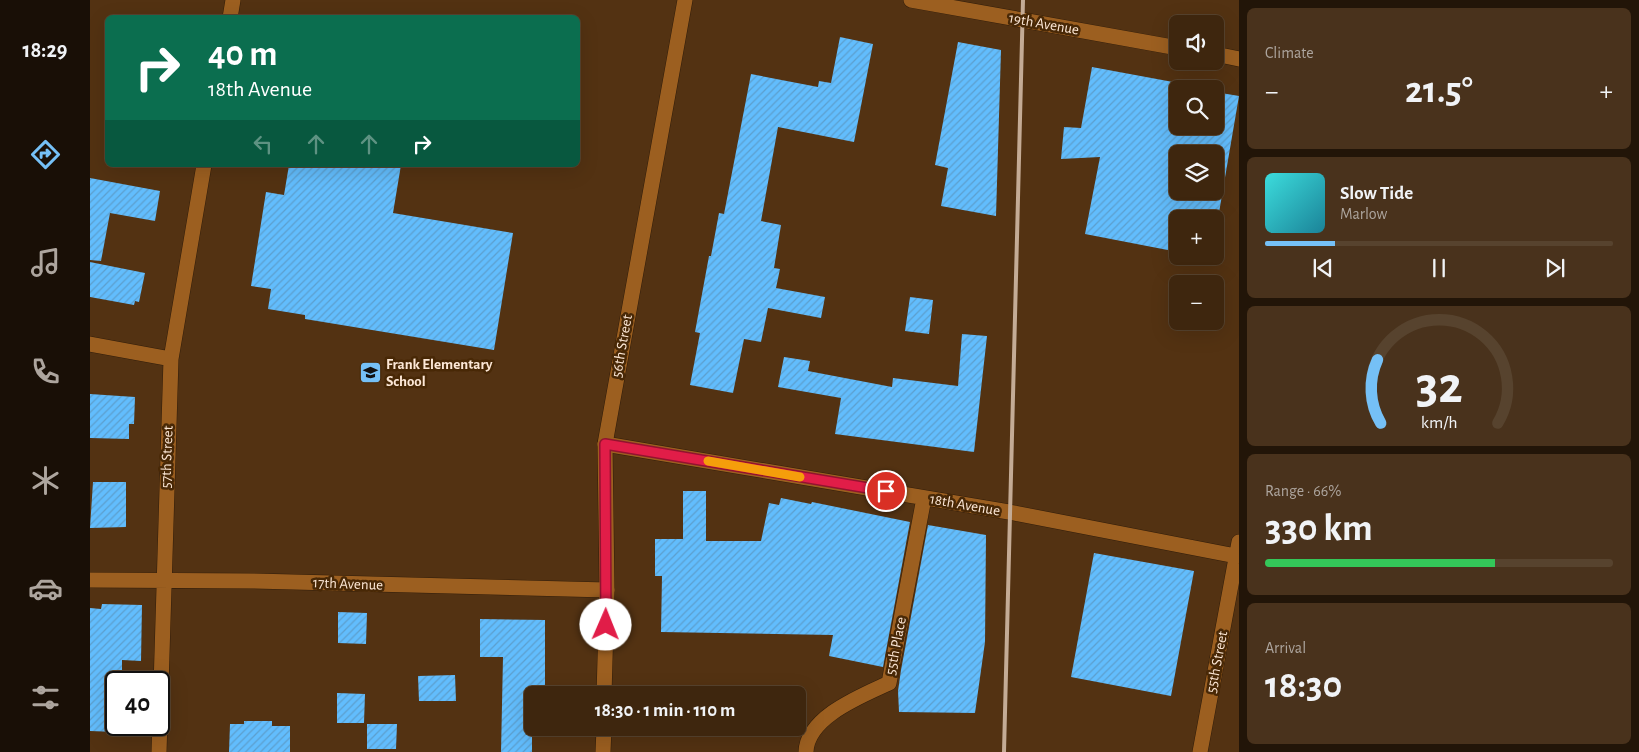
<!DOCTYPE html>
<meta charset="utf-8">
<style>
body{margin:0;font-family:"Alegreya Sans",sans-serif;background:#49321c;color:#f1f3f6;height:100vh;display:flex;flex-direction:column;font-size:19px;white-space:nowrap}
*{box-sizing:border-box;margin:0}
p{font-size:16px;color:#ada59e}
.icon{flex:none;width:28px;height:28px;fill:none;stroke:currentColor;stroke-width:2;stroke-linecap:round;stroke-linejoin:round}
.map{position:relative;flex:1;overflow:hidden}
.details{display:flex;flex-direction:column;gap:8px;padding:8px;background:#221508;width:400px}
.details>*{flex:none}
.hud{position:absolute;left:15px;top:15px;width:475px;height:152px;border-radius:8px;box-shadow:0 5px 20px #0002,0 0 0 1px #57432e;background:#0b6e4f;color:#fff;overflow:hidden}
.controls{position:absolute;left:1079px;top:15px;display:grid;gap:10px}
.controls a{display:grid;place-items:center;width:55px;height:55px;border-radius:8px;background:#3e260e;box-shadow:0 5px 20px #0002,0 0 0 1px #57432e;font-size:25px}
.speed{position:absolute;left:15px;top:671px;display:flex;gap:10px;font-size:25px;font-weight:700;text-align:center}
.speed>*{display:grid;place-content:center;width:65px;height:65px;border-radius:50%;background:#3e260e;box-shadow:0 5px 20px #0002,0 0 0 1px #57432e;line-height:1}
.speed .limit{border:2px solid #111;border-radius:8px;background:#fff;color:#111}
.pin{position:absolute;display:grid;place-items:center;width:42px;height:42px;color:#fff;margin:-21px;border:2px solid #fff;border-radius:50%;box-shadow:0 1px 5px #0007}
.me{position:absolute;width:55px;margin:-28px;rotate:1deg;stroke-linejoin:round;filter:drop-shadow(0 0 4px #0008)}
.turn{display:flex;align-items:center;gap:18px;height:105px;padding:0 20px;font-size:22px}
.turn .icon{width:65px;height:65px;stroke-width:2.5}
.turn b{display:block;font-size:35px;line-height:42px}
.lanes{display:flex;align-items:center;height:48px;padding:0 20px;background:#0003;justify-content:center;gap:25px;direction:ltr}
.lanes .off{opacity:.35}
.big{font-size:38px;font-weight:600;line-height:1.1}
.details .card{flex:1;display:flex;flex-direction:column;justify-content:center;gap:8px;min-width:0;padding:0 18px;border-radius:8px;background:#49321c}
.details .dial{align-items:center;gap:0}
.dial svg{height:130px;overflow:visible;fill:none;stroke:#57432e;stroke-width:7;stroke-linecap:round;text-anchor:middle}
.dial text{fill:#f1f3f6;stroke:none}
.song{display:flex;align-items:center;gap:15px}
.cover{width:60px;height:60px;border-radius:8px;background:linear-gradient(135deg,hsl(180 70% 55%),hsl(190 70% 35%))}
.played{height:5px;border-radius:2px;background:linear-gradient(90deg,#75c0f6 20%,#57432e 20%)}
.keys{display:flex;justify-content:space-around;direction:ltr}
.heat{display:flex;justify-content:space-between;align-items:center;font-size:28px;direction:ltr}
.charge{height:8px;border-radius:4px;background:linear-gradient(90deg,#34c759 66%,#57432e 0)}
.trip{position:absolute;left:434px;top:686px;width:282px;height:50px;border-radius:8px;background:#3e260e;box-shadow:0 5px 20px #0002,0 0 0 1px #57432e;font-weight:600;line-height:50px;text-align:center}
main{display:flex;flex:1;min-height:0}
.tab-bar{display:flex;flex-direction:column;width:90px;justify-content:space-around;align-items:center;background:#190f06;color:#ada59e}
.tab-bar .icon{width:35px;height:35px}
.tab-bar .current{color:#75c0f6}
.tab-bar b{font-size:22px;color:#f1f3f6}
.map>svg:first-child{display:block}
.building{fill:url(#building-hatch);fill-rule:evenodd}
.lines{fill:none;stroke-linecap:round;stroke-linejoin:round}
.street-casing{stroke:#311d0a;stroke-width:16}
.secondary-casing{stroke:#311d0a;stroke-width:16}
.street{stroke:#9c5f20;stroke-width:15}
.secondary{stroke:#9c5f20;stroke-width:15}
.rail{stroke:#c4ab95;stroke-width:4}
.route-casing{stroke:#92132f;stroke-width:12}
.route{stroke:#e11d48;stroke-width:9}
.slow{stroke:#f59e0b;stroke-width:9}
.labels{text-anchor:middle;dominant-baseline:central;stroke-width:5;stroke-linejoin:round;paint-order:stroke}
.street-label{font-size:15px;fill:#fde8d7;stroke:#482806}
.poi-label{font-size:15px;font-weight:bold;fill:#fde8d7;stroke:#482806;text-anchor:start}
</style>
<main>
<nav class="tab-bar">
<b>18:29</b>
<svg class="icon current" aria-label="directions" viewBox="0 0 24 24"><path d="M12 3l9 9-9 9-9-9zM9 14v-3h6M13 9l2 2-2 2"/></svg>
<svg class="icon" aria-label="music" viewBox="0 0 24 24"><path d="M9 18V5l10-2v13"/><circle cx="6" cy="18" r="3"/><circle cx="16" cy="16" r="3"/></svg>
<svg class="icon" aria-label="phone" viewBox="0 0 24 24"><path d="M5 4h4l2 5-3 2q2 4 5 5l2-3 5 2v4C11 20 4 13 5 4z"/></svg>
<svg class="icon" aria-label="climate" viewBox="0 0 24 24"><path d="M12 3v18M4 7l16 10M4 17L20 7"/></svg>
<svg class="icon" aria-label="car" viewBox="0 0 24 24"><path d="M5 17H2v-5l4-1 3-4h7l3 4 3 1v5h-3M9 17h6M6 11h13"/><circle cx="7" cy="17" r="2"/><circle cx="17" cy="17" r="2"/></svg>
<svg class="icon" aria-label="filters" viewBox="0 0 24 24"><path d="M4 7h16M4 17h16"/><circle cx="9" cy="7" r="2"/><circle cx="15" cy="17" r="2"/></svg>
</nav>
<div class="map">
<svg width="1149" height="752" viewBox="0 0 1149 752">
<defs>
<pattern id="building-hatch" width="6" height="6" patternUnits="userSpaceOnUse" patternTransform="scale(1.25)"><rect width="6" height="6" fill="#62bdfd"/><path d="M-1 1l2-2M0 6l6-6M5 7l2-2" fill="none" stroke="#5c9fce"/></pattern>
</defs>
<rect width="100%" height="100%" fill="#533212"/>
<path class="building" d="M750,37L783,44L764,142L688,127L671,221L691,225L684,268L690,269L686,288L735,297L731,318L678,308L671,342L654,339L643,393L600,385L610,333L605,332L619,256H621L629,213L634,214L661,74L728,87L729,81L741,83Z
M868,42L911,50L906,216L851,206L858,168L845,165Z
M1002,67L1110,87L1088,89V126H1125V92L1149,96L1125,236V219H1088V252L995,234L1010,157L971,159L974,127L991,128ZM1088,154H1125V191H1088Z
M199,165H311L303,213L423,233L404,350L215,319V315L178,309L181,289L161,286L176,192L194,195Z
M0,178L70,191L65,221L20,213L11,261L0,260Z
M0,262L55,273L49,302L45,301L44,305L0,297Z
M820,297L843,300L839,334L815,331Z
M872,334L897,336L884,452L745,434L751,398L688,387L694,357L720,361L718,371L802,387L803,378L868,386Z
M0,394L45,397L44,424H39V439L0,438Z
M3,482H36V527L0,528Z
M593,491H616V541H671L679,503L689,505L691,498L721,504L722,502L820,522L793,667L739,656L743,635L571,632L572,576H565V539H593Z
M838,525L896,535L895,642L885,713L809,712L808,691L811,670Z
M1004,553L1104,571L1081,696L981,677Z
M12,604L52,605L51,661L32,660V682H26V732L0,731V608L11,609Z
M248,612L277,613L276,644L248,643Z
M390,619L455,620V695H442V752H411L413,657H390Z
M365,675L366,701H329L328,676Z
M247,693L275,694L274,723H247Z
M154,721H182V726H200V752H139L140,724H154Z
M277,724H307L306,749H277Z"/>
<g class="lines">
<defs>
<path id="street" d="M821,0L1088,48
M140,18L143,0
M1125,54L1149,59
M0,344L81,359
M515,444L919,512L1146,556
M0,580L164,581L517,590
M69,752L81,359L114,165
M716,752C717,717 771,696 799,683L834,498
M1110,752L1149,542"/>
<path id="secondary" d="M514,695L517,590L515,444L595,0
M513,752L514,728"/>
</defs>
<use href="#street" class="street-casing"/>
<use href="#secondary" class="secondary-casing"/>
<use href="#street" class="street"/>
<use href="#secondary" class="secondary"/>
<path class="rail" d="M914,752L933,0"/>
</g>
<g class="lines">
<defs>
<path id="route" d="M516,625L515,444L796,491"/>
</defs>
<use href="#route" class="route-casing"/>
<use href="#route" class="route"/>
<path class="slow" d="M618,461L710,477"/>
</g>
<defs>
<symbol id="school-square" viewBox="-11 -11 22 22"><rect x="-9" y="-9" width="18" height="18" rx="4" fill="#75c0f6" stroke="#482806"/><path d="M0-5L7-2L0 1L-7-2ZM-4 1L0 2.5L4 1V4Q0 6-4 4Z" fill="#111"/></symbol>
</defs>
<g fill-rule="evenodd">
<use href="#school-square" x="268" y="360" width="25" height="25"/>
</g>
<g class="labels">
<g class="street-label">
<text transform="translate(954 24) rotate(10)">19th Avenue</text>
<text transform="translate(532 346) rotate(-80)">56th Street</text>
<text transform="translate(77 457) rotate(-88)">57th Street</text>
<text transform="translate(875 505) rotate(10)">18th Avenue</text>
<text transform="translate(258 584) rotate(2)">17th Avenue</text>
<text transform="translate(806 646) rotate(-79)">55th Place</text>
<text transform="translate(1127 662) rotate(-79)">55th Street</text>
</g>
<g class="poi-label">
<text x="296" y="364">Frank Elementary<tspan x="296" dy="17">School</tspan></text>
</g>
</g>
</svg>
<div class="controls">
<a><svg class="icon" aria-label="sound" viewBox="0 0 24 24"><path d="M4 9h4l5-4v14l-5-4H4zM17 9q2 3 0 6"/></svg></a>
<a><svg class="icon" aria-label="search" viewBox="0 0 24 24"><circle cx="10" cy="10" r="6"/><path d="M15 15l6 6"/></svg></a>
<a><svg class="icon" aria-label="layers" viewBox="0 0 24 24"><path d="M12 4l9 5-9 5-9-5zM3 14l9 5 9-5"/></svg></a>
<a>+</a>
<a>−</a>
</div>
<div class="speed"><div class="limit">40</div></div>
<div class="pin" style="left:796px;top:491px;background:#d93025"><svg class="icon" aria-label="arrive" viewBox="0 0 24 24"><path d="M6 21V4h12l-3 4 3 4H6"/></svg></div>
<svg class="me" style="left:516px;top:625px" viewBox="-20 -20 40 40"><circle r="19" fill="#fff"/><path d="M0-13L10 11 0 6-10 11z" fill="#e11d48"/></svg>
<div class="trip">18:30 · 1 min · 110 m</div>
<div class="hud">
<div class="turn"><svg class="icon" aria-label="right" viewBox="0 0 24 24"><path d="M7 20v-9h11M14 6l5 5-5 5"/></svg><div><b>40 m</b>18th Avenue</div></div>
<div class="lanes"><svg class="icon off" aria-label="left" viewBox="0 0 24 24"><path d="M17 20v-9H6M10 6l-5 5 5 5"/></svg><svg class="icon off" aria-label="ahead" viewBox="0 0 24 24"><path d="M12 20V5M6 11l6-6 6 6"/></svg><svg class="icon off" aria-label="ahead" viewBox="0 0 24 24"><path d="M12 20V5M6 11l6-6 6 6"/></svg><svg class="icon" aria-label="right" viewBox="0 0 24 24"><path d="M7 20v-9h11M14 6l5 5-5 5"/></svg></div>
</div>
</div>
<section class="details">
<div class="card"><p>Climate</p>
<div class="heat"><a>−</a><b class="big">21.5°</b><a>+</a></div>
</div>
<div class="card">
<div class="song"><i class="cover"></i><div><b>Slow Tide</b><p>Marlow</p></div></div>
<div class="played"></div>
<div class="keys"><svg class="icon" aria-label="previous" viewBox="0 0 24 24"><path d="M18 5L8 12l10 7zM5 5v14"/></svg><svg class="icon" aria-label="pause" viewBox="0 0 24 24"><path d="M8 5v14M16 5v14"/></svg><svg class="icon" aria-label="next" viewBox="0 0 24 24"><path d="M6 5l10 7-10 7zM19 5v14"/></svg></div>
</div>
<div class="card dial"><svg viewBox="0 0 100 80">
<path d="M14 69A42 42 0 1 1 86 69"/>
<path d="M14 69A42 42 0 0 1 12 30" stroke="#75c0f6"/>
<text x="50" y="56" font-size="32" font-weight="700">32</text>
<text x="50" y="72" font-size="11">km/h</text>
</svg></div>
<div class="card"><p>Range · 66%</p><b class="big">330 km</b><div class="charge"></div></div>
<div class="card"><p>Arrival</p><b class="big">18:30</b></div>
</section>
</main>
